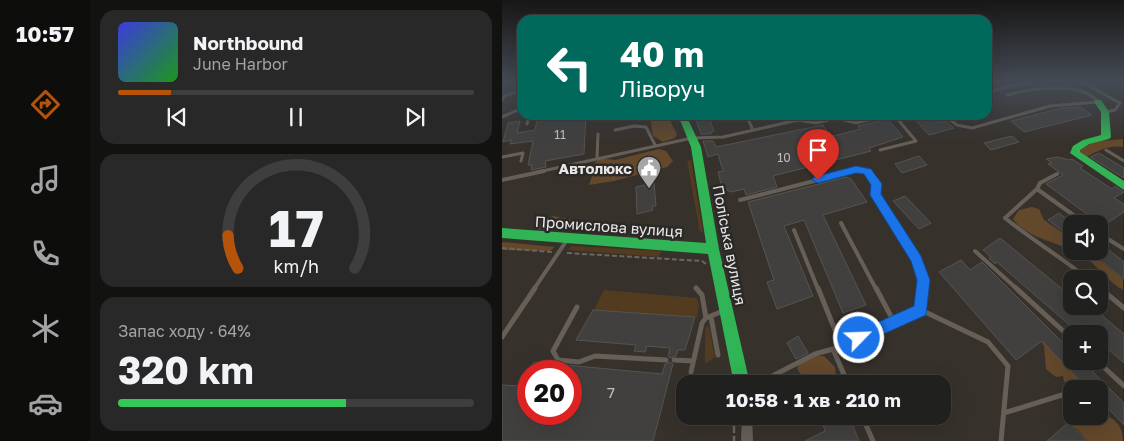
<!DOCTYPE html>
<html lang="uk">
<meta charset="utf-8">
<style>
body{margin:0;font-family:"Golos Text",sans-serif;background:#282828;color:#f1f3f6;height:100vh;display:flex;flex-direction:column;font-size:19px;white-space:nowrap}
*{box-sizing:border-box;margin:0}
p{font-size:16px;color:#a2a3a4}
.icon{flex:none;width:28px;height:28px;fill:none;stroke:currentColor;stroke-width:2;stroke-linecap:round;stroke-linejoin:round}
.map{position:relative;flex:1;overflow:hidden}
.side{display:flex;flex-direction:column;gap:10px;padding:10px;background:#121211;width:412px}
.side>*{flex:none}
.guide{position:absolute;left:15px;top:15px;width:475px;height:105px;border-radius:15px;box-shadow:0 5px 20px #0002,0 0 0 1px #3d3e3d;background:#00695c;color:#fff;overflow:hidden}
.controls{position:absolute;left:561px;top:215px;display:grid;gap:10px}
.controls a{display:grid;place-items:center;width:45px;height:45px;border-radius:10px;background:#20201f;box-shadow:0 5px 20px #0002,0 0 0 1px #3d3e3d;font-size:25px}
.speed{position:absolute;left:15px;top:360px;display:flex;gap:10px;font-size:25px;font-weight:700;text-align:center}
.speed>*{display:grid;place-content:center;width:65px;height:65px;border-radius:50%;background:#20201f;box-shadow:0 5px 20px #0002,0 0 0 1px #3d3e3d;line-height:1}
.speed .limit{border:8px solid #d22;background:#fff;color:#111}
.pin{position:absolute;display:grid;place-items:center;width:42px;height:42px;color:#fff;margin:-51px -21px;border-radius:50% 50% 50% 0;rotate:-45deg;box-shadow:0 0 5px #0007}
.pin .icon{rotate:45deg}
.me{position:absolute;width:55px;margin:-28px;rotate:66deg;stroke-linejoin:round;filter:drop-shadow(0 0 4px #0008)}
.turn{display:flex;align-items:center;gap:18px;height:105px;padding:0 20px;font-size:22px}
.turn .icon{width:65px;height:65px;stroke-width:2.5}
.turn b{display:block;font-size:35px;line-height:42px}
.big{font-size:38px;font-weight:700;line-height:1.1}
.side .card{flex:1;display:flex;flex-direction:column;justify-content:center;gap:8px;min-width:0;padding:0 18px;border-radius:15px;background:#282828}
.side .dial{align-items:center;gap:0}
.dial svg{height:130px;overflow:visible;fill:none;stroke:#3d3e3d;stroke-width:7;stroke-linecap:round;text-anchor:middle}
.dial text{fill:#f1f3f6;stroke:none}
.song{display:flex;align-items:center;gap:15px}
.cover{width:60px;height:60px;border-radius:8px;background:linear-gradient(135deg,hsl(240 70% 55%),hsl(120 70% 35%))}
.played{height:5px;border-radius:2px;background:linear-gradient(90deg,#b45309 15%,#3d3e3d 15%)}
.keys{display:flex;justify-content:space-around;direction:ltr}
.charge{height:8px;border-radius:4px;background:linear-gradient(90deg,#34c759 64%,#3d3e3d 0)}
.trip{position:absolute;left:174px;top:375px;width:275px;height:50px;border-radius:15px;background:#20201f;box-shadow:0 5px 20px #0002,0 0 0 1px #3d3e3d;font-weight:700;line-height:50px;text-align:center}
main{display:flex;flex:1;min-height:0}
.menu{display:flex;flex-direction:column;width:90px;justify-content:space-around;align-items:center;background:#0d0d0c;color:#a2a3a4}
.menu .icon{width:35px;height:35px}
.menu .on{color:#b45309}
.menu b{font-size:22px;color:#f1f3f6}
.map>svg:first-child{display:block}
.built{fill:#36312b;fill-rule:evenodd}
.green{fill:#533b20}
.forest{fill:#63482b}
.building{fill:#41403f;stroke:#555452}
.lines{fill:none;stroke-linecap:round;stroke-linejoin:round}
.path-far1{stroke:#6c6661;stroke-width:2;stroke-dasharray:5 2.5;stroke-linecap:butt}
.path{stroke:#6c6661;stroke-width:2.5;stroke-dasharray:7 3;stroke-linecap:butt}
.lane-far2{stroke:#665f57;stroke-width:3}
.lane-far1{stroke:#665f57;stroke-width:4}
.lane{stroke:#665f57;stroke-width:5}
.street{fill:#665f57;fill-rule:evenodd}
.fast{fill:#30b455;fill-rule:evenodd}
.route{fill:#1a73e8;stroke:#114b97}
.labels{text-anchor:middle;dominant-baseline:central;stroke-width:5;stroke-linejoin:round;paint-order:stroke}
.number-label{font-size:12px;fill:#c0bebd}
.poi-label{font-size:15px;font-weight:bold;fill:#eae8e7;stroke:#2c2a28;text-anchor:end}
.street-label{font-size:15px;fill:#eae8e7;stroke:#2c2a28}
.near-number-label{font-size:15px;fill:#c0bebd}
</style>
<main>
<nav class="menu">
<b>10:57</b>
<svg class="icon on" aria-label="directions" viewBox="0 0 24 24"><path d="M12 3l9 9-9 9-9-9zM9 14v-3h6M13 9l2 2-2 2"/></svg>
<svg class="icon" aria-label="music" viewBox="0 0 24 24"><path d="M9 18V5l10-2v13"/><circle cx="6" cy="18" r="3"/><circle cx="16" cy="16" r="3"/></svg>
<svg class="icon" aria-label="phone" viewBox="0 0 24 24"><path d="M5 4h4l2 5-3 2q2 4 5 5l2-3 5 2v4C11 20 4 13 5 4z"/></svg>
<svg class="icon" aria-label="climate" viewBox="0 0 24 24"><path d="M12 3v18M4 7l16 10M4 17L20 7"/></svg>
<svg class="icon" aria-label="car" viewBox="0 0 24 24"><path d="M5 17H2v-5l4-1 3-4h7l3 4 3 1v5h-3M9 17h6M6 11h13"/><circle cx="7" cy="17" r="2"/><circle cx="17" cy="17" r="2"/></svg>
</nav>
<section class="side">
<div class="card">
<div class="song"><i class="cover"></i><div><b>Northbound</b><p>June Harbor</p></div></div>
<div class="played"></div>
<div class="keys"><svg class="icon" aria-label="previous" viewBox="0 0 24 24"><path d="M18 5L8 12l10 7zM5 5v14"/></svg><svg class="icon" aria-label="pause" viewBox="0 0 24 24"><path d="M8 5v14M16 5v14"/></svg><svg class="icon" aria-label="next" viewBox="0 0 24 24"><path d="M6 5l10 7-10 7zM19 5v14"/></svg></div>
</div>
<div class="card dial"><svg viewBox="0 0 100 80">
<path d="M14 69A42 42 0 1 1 86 69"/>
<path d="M14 69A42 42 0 0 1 8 49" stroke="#b45309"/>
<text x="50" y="56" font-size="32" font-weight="700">17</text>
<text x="50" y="72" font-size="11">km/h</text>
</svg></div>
<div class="card"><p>Запас ходу · 64%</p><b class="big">320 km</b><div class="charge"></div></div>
</section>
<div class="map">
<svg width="622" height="441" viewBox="0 0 622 441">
<rect width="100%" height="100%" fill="#2b2a29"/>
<path class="built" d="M0,82H20V115H485V82H621V441H0ZM570,224H598V251H570ZM570,279H598V306H570ZM570,334H598V361H570ZM26,371H69V414H26ZM182,384H440V416H182ZM570,389H598V416H570Z"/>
<path class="green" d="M189,160L201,232L198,233L185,161Z
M69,246L159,251L157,257L66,250Z
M102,290L195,298L197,306L195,317L92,310Z
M207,326L213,357L203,364V332L204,327Z"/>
<path class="forest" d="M154,118L167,119L175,134L173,138L161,142L151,136L149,121Z
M621,139V147C608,145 598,150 586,156L588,161L574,157L575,151L589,142Z
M157,149L164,151L171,161L165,167L112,181L87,185L90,176V166L98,158L113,160Z
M530,207L537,209L542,220L570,239V251C552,241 523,237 511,219L517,210Z
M51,216L71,220C61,226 47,232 34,229L33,226Z
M0,242L53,247L48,251L0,250Z
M572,251H586L621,279V290C603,280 592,259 572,251Z
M535,332L587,384L585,389H571L562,381L561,376L554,377L544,369L542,346Z
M312,356H322L333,367L334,380C318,387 303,385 295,368L302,359Z
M570,408V416H598L599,413C612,418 621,425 621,441H585L575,429L564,422L567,410Z"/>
<path class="building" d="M578,107L590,115L522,132L509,121L560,108Z
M36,115H84L82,154L43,161L44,167L29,170L30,165H26L31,141L8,144L10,140L1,142L6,123L18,121L15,133L33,130Z
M192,115H206L212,131L209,132V134H199Z
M409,115H430L438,123L444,121L452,128L427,135Z
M386,119L401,137L367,148L369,151L271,176L275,187L244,195L242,189L229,192L220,188L216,172L221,171L216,154L206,157L201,141H211L214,147L321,125L328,137L358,129L356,126Z
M510,136L517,142L489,150L482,143Z
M597,153L622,168V178L588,157Z
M417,156L425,165L400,173L393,164Z
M556,157L567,160L570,159L581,166L578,168L610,189L613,186L622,192L612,198L622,204V212L601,226L544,184L561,175L546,164L550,163L544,159Z
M344,177L349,179L365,202L321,215L364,305L341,313L302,220L282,226L311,296L275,309L265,282L272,280L246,202Z
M152,183L154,206H150L151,210L135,214L134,187Z
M403,196L429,223L417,229L391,201Z
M557,213L570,223V238L546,220Z
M498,238L570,297V306H582L593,316L597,313L622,334V363L598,342V334H588L577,324L572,329L495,262L493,264L487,258L489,257L481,250Z
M598,243L622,262V279L587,251H598Z
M459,260L468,270L480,262L570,352V361H580L622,403V425L598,400V389H586L540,341L514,360L437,272Z
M91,310L193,317L183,350H176L174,356L168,358L166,356L168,348L145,346L143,352L132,351L134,345L74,340Z
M296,336L306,353L294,359L285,343Z
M32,362L160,374L163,364L168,362L171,364L151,441H0V385L19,386L26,373V414H69V371H27Z
M318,416H347L357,441H303L323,431Z
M567,422L584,441H545Z"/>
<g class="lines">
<path class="path-far1" d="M213,195L223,234
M0,248L50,252
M65,253L200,261L204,264"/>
<path class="path" d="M232,416V441"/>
<path class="lane-far2" d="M580,82L618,103L613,110L603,112
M485,92L527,82
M505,95C528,89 579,80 596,102
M0,100L2,96L20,90
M93,115V119L165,115
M244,115L251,130
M442,115L455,125L470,128L548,106L595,102
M0,117L20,108
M25,124L28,115
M113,130L132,126L144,127L153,145
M378,150L414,141L392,115
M604,150L622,161
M0,157L21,153L19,161
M95,158L96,134
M36,172L190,138L221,137L296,120L314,123L334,118L354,123L387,115
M346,172L354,170L367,172"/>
<path class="lane-far1" d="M363,171H366L375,184L374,195C389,219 424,261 421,289
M555,174L538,183L535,189L503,218C530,240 559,257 586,279
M0,180L42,171
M535,189L584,224
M238,200L351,171
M339,223L374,289
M292,230L316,289
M598,234L622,249
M473,251L515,289
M32,289L65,240"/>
<path class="lane" d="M194,288L200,295L204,318
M316,288L339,345
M374,288L392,322
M514,288L570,339
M598,288L622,308
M75,307L51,351L56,360L77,362L93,356L164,360
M419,310L486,342L506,366L499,441
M209,317L216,355
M0,337L33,288
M331,349L346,384
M172,360L191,361
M595,361L622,386
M189,372L200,323L204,318L221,311
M255,384L313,354L331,349L419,310L421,288
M502,413L560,395
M360,416L371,441"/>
<path class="street" d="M240,416H250L251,441H239Z"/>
<path class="fast" d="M593,100H599L607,112L609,137L607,139L587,144L578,150V152L622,181V190L568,153L571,146L581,140L599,135V112L592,102Z
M176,115H184L199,147L217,249L248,384H232L206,254L0,238V228L204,243L189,147Z"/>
</g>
<linearGradient id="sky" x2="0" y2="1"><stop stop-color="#181717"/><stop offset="0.57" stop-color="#444a54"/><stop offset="1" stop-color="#444a54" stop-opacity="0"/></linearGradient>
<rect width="622" height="143" fill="url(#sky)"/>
<path class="route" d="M354,166L369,169L380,184L379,194L419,256L428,280L424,315L357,345L352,343L350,338L352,333L412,306L415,280L409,261L368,195L369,185L362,174L354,173L316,183L310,180L312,177Z"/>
<defs>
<symbol id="civic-pin" viewBox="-11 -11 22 30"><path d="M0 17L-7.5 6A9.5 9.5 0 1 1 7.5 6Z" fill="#a7a6a4" stroke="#2c2a28"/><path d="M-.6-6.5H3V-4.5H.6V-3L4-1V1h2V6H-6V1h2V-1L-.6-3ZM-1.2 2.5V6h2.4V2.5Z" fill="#fff"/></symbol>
</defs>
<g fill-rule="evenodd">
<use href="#civic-pin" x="133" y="154" width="28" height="38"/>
</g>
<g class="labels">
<g class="number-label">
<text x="58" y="134">11</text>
<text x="282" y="157">10</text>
</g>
<g class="poi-label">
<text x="130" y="168">Автолюкс</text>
</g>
<g class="street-label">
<text transform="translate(107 226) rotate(4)">Промислова вулиця</text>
<text transform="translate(228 245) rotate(79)">Поліська вулиця</text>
</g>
<g class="near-number-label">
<text x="109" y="392">7</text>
</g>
</g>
</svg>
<div class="controls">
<a><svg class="icon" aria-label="sound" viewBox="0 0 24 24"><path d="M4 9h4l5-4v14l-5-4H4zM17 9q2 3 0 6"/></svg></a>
<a><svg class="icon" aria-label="search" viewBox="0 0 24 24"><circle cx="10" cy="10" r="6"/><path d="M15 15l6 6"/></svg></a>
<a>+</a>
<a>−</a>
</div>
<div class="speed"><div class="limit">20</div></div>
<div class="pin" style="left:316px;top:180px;background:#d93025"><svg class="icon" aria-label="arrive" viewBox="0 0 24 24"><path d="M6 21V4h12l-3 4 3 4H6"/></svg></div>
<svg class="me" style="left:357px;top:338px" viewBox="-20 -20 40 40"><circle r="17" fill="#1a73e8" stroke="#fff" stroke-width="3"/><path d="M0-11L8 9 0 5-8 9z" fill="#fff"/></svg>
<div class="trip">10:58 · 1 хв · 210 m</div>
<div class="guide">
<div class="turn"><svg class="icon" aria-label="left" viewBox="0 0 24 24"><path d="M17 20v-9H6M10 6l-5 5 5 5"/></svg><div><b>40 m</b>Ліворуч</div></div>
</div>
</div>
</main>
